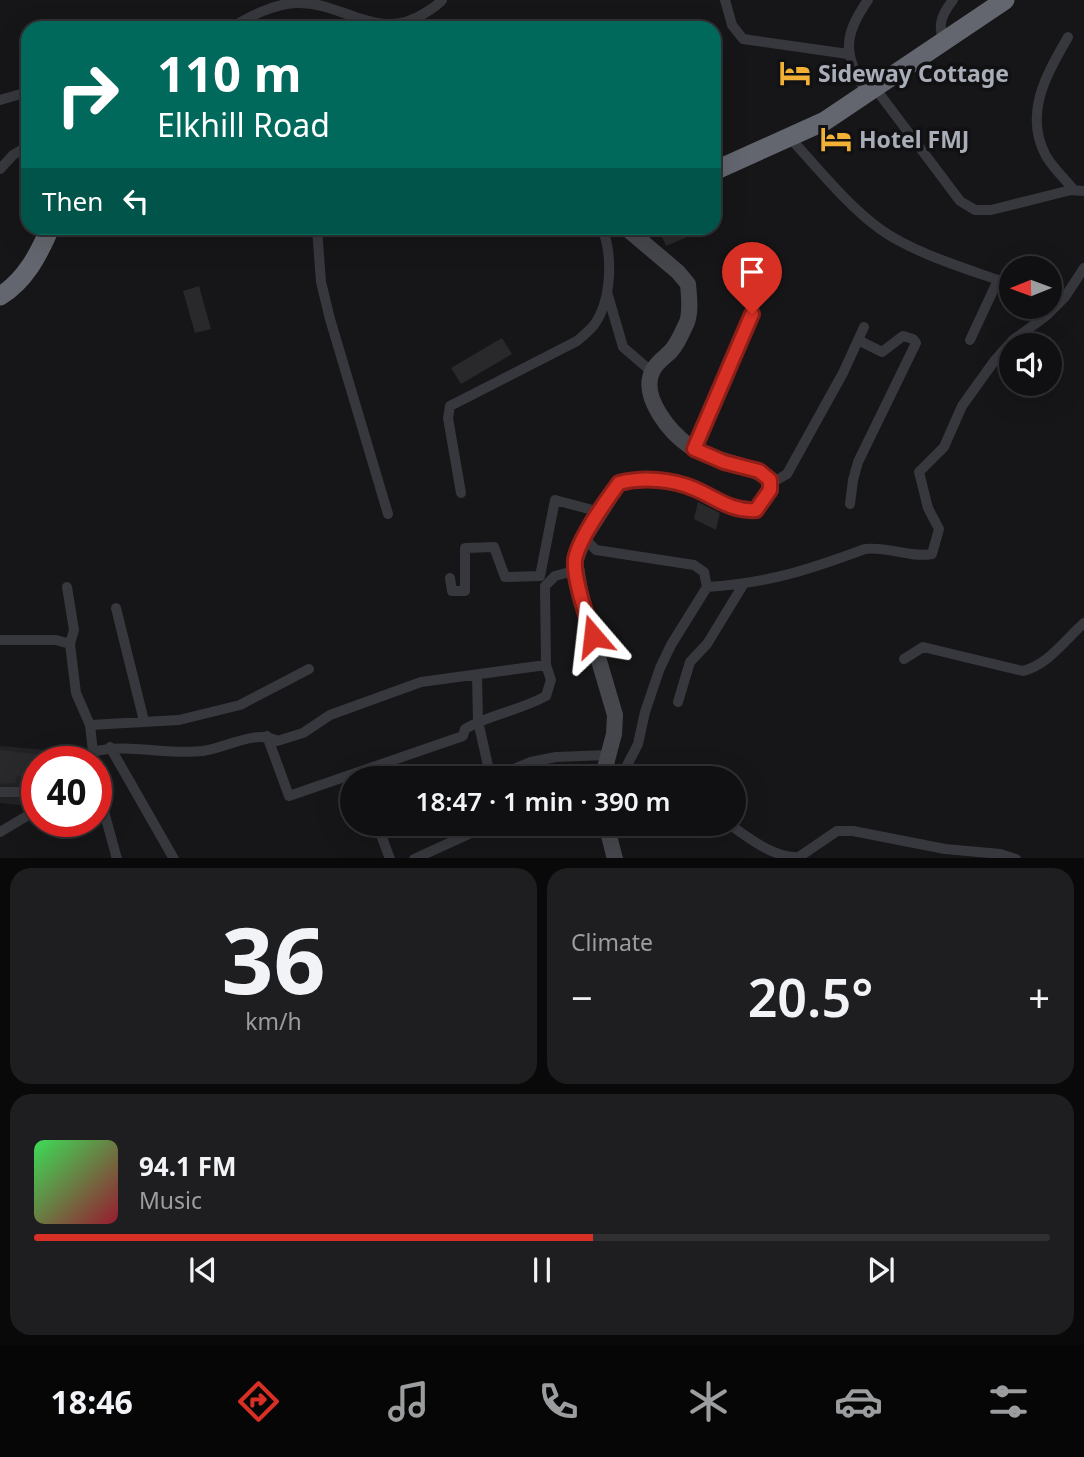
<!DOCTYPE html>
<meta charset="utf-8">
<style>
body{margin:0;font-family:"Noto Sans",sans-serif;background:#1e1e20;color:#f1f3f6;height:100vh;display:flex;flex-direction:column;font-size:26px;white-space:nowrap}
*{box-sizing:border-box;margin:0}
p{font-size:23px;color:#9c9d9f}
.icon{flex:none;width:38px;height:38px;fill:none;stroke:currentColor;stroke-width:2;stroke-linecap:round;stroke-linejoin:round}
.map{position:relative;height:858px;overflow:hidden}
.sheet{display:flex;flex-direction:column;gap:10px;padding:10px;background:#09090a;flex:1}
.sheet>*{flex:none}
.top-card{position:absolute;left:21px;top:21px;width:700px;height:214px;border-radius:21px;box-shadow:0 7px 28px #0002,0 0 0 2px #303032;background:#00695c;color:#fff;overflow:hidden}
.needle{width:46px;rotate:269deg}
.buttons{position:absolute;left:999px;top:256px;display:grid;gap:14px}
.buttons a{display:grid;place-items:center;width:63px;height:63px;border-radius:50%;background:#101012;box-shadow:0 7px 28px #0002,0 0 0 2px #303032;font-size:35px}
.speed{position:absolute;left:21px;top:746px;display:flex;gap:14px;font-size:35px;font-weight:700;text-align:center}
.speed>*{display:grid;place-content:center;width:91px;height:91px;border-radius:50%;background:#101012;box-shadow:0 7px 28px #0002,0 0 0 2px #303032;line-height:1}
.speed .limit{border:10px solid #d22;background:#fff;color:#111}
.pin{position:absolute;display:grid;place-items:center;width:60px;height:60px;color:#fff;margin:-72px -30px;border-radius:50% 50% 50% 0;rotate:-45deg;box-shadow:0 0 7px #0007}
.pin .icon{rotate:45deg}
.me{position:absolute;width:77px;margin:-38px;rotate:343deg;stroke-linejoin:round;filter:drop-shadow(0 0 5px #0008)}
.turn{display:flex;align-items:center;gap:24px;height:147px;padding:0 21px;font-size:32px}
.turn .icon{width:91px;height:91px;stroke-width:2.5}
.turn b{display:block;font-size:49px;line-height:60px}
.then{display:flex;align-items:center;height:66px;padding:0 21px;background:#0003;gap:14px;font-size:26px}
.big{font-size:52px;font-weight:600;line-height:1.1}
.sheet .tile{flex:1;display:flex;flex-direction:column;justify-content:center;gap:10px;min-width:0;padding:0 24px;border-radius:21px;background:#1e1e20}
.sheet .dial{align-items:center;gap:0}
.dial b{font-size:91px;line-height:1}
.song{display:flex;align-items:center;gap:21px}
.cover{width:84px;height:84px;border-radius:10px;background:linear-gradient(135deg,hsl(130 70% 55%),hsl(350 70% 35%))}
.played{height:7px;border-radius:4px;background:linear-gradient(90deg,#d93025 55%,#303032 55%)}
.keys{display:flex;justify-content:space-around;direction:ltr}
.heat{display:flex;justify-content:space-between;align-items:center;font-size:38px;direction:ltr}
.sheet .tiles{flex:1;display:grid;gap:10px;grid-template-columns:1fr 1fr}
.tile:last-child{grid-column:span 2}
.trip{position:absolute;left:340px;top:766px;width:406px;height:70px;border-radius:35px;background:#101012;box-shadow:0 7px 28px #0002,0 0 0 2px #303032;font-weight:600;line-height:70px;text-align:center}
.tab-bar{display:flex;height:112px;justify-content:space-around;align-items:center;background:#060607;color:#9c9d9f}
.tab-bar .icon{width:49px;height:49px}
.tab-bar .on{color:#d93025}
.tab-bar b{font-size:32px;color:#f1f3f6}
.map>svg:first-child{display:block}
.built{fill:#222225}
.building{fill:#29292c}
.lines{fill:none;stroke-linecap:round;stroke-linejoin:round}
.street{stroke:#37383d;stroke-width:10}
.secondary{stroke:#45474d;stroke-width:16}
.highway{stroke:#63666e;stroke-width:19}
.route-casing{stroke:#8d1f18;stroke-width:18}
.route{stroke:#d93025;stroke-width:12}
.labels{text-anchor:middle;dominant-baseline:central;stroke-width:7;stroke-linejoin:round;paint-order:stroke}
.poi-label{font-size:23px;font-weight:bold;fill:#a8adb8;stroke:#111113;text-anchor:start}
</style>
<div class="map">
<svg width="1084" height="859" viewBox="0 0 1084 859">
<rect width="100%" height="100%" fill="#161618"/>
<path class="built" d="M0,746L47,750L86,758V761H37V807L0,803Z"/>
<path class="building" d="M658,228H691L694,234L666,246Z
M199,286L211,329L195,333L183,291Z
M502,338L512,354L461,384L451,368Z
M698,502L720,513L716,530L694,519Z
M0,750L53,756V761H37L35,779L17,776L16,783L0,784Z"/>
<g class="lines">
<path class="street" d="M725,0L732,25L743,39L848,54
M230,28C249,17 273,4 296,3C344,1 377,44 425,13C431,9 437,6 442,0
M1068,37C1047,74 1023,113 1046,156C1053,168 1065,179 1074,190
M944,41C937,25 942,14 953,0
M875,88L960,201L975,210H991L1071,190L1084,191
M866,93C845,54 841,39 868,0
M0,100L28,92
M789,137C818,168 846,204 880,229C910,251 961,267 998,280L970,340
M0,169L13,155L28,146
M317,228L321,282L330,319L388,514
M607,292L623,347L652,372
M693,449L761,291
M770,484L787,474L843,373L864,327
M461,493L448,418L450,406L577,341C583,336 589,331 594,325C612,300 613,255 602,228
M850,504L853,480L858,462L916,343L913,339L903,336L882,352L858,340
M584,538L596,550L694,565L704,572L707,587L671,645L660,668L645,712L638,744L620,779
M450,578L452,591H465V548L494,547L505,577L540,576L555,500L600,512
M67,587L74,630L70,644
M707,587C769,583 808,570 865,549C888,546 909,558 932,554L939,529L928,508L919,472L944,447L962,406L995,360L1013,340L1046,316L1065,297L1084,268
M116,608L144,721
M0,640H56L70,644L76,693L90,725L93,752
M904,659L923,647L1023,671C1049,664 1064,641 1084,623
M477,676L478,721L491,779
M678,702L690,662L707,644L743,585
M90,725L179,720L240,705L309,669
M267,736L289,796L463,736L465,729C490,714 519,711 546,696L551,680L546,665
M110,747L174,859
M93,761V752C125,743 166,755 203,751C226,748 256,729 277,741L303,733L330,715L421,682L546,665L545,586L555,576L577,570
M489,779L531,762L556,757L608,755
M96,782L117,859
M0,792H37
M377,824L390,859
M729,824C747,837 775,859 799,857L837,831H853L945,849L1000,854L1016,859
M0,832L37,810
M414,859L491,824"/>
<path class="secondary" d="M602,779L614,734L615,715L582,603L575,561L584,538L619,483C643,477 672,479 695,489C716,498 732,512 756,510L770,490V480C748,462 715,463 691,447C670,433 639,396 653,370C657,362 665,357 671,351C678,343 683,331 687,322C691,311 689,296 688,284L678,272L626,228
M606,824L615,859"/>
<path class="highway" d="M714,171L825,121L1005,0
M0,296C25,281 39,254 50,228"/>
</g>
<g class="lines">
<defs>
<path id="route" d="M593,636C587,618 573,578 575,560C578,539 606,501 619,483C643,477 672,479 695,489C716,498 732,512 756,510L770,490V480L759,471L724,462L694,449L752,314"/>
</defs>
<use href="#route" class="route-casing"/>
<use href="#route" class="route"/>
</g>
<defs>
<symbol id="hotel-bare" viewBox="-9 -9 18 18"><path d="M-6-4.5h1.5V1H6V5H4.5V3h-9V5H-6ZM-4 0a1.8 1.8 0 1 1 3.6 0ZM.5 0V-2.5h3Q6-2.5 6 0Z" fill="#f2b134" stroke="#111113" stroke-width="2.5" paint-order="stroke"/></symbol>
</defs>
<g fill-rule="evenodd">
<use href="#hotel-bare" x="773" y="51" width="44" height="44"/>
<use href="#hotel-bare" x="814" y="117" width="44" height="44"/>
</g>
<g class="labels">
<g class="poi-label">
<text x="818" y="73">Sideway Cottage</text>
<text x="859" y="139">Hotel FMJ</text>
</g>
</g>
</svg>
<div class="buttons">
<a><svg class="needle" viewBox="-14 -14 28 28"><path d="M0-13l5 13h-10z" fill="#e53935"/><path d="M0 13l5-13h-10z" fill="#9c9d9f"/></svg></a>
<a><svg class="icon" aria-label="sound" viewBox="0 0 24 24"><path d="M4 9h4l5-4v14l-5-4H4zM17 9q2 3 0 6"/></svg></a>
</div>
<div class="speed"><div class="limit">40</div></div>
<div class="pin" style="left:752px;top:314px;background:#d93025"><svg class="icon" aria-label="arrive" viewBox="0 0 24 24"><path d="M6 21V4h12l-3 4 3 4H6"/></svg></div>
<svg class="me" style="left:593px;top:636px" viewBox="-20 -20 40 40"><path d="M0-17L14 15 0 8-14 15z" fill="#d93025" stroke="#fff" stroke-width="4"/></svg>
<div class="trip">18:47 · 1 min · 390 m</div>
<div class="top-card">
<div class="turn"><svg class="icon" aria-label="right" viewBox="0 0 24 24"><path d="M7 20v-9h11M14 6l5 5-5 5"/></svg><div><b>110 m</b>Elkhill Road</div></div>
<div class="then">Then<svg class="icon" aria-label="left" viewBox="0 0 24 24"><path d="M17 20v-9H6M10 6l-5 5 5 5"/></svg></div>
</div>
</div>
<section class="sheet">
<div class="tiles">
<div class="tile dial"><b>36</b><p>km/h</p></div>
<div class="tile"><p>Climate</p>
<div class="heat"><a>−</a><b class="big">20.5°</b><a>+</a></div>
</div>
<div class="tile">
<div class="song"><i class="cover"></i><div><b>94.1 FM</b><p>Music</p></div></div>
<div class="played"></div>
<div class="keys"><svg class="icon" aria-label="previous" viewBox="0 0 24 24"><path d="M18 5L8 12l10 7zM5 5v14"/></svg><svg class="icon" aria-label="pause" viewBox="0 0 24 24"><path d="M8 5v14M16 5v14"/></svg><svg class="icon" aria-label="next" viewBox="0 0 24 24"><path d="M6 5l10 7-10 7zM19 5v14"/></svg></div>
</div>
</div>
</section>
<nav class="tab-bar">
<b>18:46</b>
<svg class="icon on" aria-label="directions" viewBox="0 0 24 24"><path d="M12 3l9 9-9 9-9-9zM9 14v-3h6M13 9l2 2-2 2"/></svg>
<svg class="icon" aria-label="music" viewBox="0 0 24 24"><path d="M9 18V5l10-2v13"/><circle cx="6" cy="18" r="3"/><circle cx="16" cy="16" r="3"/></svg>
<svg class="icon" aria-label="phone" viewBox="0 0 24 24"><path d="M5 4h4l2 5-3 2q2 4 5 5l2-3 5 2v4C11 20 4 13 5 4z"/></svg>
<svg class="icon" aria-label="climate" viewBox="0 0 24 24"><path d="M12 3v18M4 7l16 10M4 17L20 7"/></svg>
<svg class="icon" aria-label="car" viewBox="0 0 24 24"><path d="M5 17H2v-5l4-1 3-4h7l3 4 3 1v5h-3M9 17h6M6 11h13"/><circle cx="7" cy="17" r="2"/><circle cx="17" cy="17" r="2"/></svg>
<svg class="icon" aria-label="filters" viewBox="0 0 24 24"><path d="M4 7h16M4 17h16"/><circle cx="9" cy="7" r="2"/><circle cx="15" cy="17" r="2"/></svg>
</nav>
